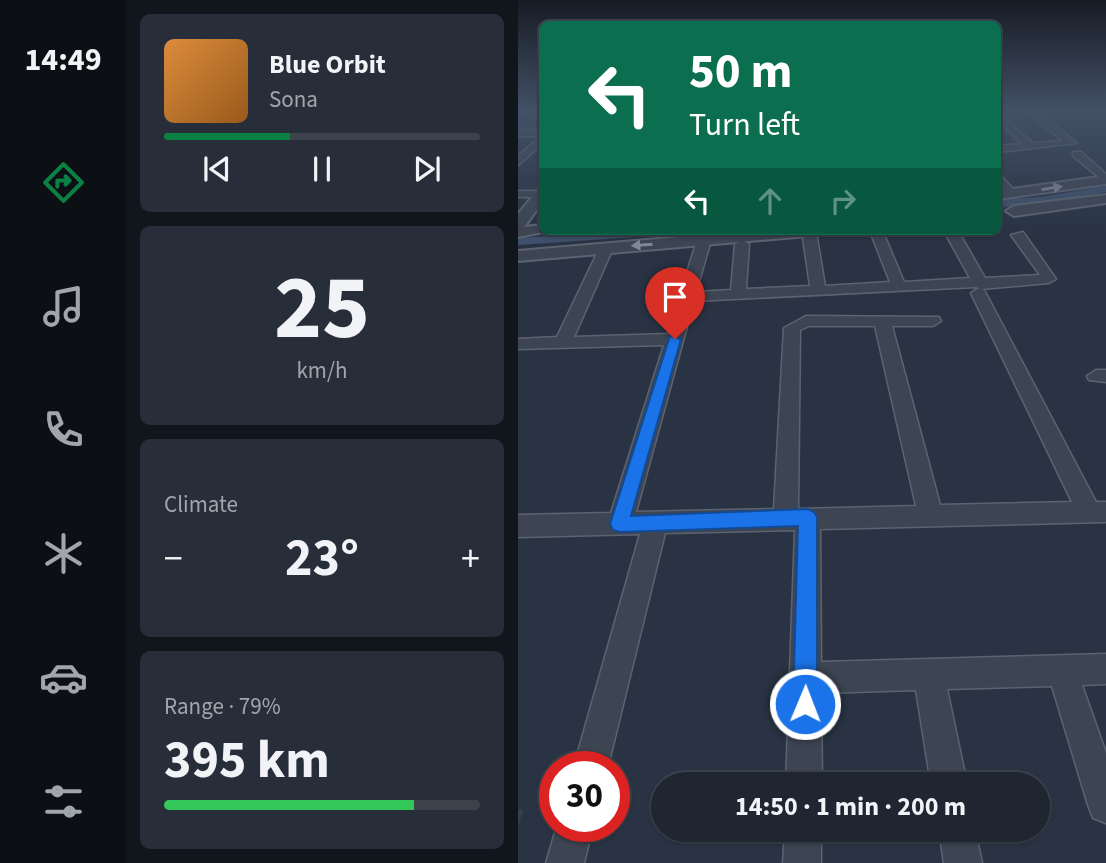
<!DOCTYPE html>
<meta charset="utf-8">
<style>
body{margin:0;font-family:"Source Sans 3",sans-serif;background:#272e3a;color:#f1f3f6;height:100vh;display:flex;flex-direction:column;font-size:26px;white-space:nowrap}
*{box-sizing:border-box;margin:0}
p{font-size:23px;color:#a1a5ac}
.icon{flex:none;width:38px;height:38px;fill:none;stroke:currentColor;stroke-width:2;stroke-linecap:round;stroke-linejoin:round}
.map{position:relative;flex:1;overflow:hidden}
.panel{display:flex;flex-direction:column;gap:14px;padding:14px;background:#11151c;width:392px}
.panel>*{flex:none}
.top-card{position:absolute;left:21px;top:21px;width:462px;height:214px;border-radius:10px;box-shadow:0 2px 5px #0004,0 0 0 2px #3c434d;background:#0b6e4f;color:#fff;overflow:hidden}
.speed{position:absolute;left:21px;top:751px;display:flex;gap:14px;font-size:35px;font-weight:700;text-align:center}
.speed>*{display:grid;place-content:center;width:91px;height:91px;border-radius:50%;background:#1f2632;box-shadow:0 2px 5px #0004,0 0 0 2px #3c434d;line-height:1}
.speed .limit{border:10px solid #d22;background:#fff;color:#111}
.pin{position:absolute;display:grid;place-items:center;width:60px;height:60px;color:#fff;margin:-72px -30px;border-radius:50% 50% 50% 0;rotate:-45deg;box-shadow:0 0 7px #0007}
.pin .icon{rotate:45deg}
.me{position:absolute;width:77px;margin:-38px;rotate:1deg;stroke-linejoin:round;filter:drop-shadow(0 0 5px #0008)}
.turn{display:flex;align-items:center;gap:24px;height:147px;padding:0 35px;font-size:32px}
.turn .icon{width:91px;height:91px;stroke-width:2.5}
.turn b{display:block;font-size:49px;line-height:60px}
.lanes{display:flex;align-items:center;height:66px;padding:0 35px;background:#0003;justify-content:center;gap:35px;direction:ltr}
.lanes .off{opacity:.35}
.big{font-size:52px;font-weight:700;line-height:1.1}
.panel .card{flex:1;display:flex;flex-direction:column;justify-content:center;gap:10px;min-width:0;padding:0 24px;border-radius:10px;background:#272e3a}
.panel .dial{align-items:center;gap:0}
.dial b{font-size:91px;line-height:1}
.song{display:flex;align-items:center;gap:21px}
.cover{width:84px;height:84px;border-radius:10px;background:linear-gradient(135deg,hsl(30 70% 55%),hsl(30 70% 35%))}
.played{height:7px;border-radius:4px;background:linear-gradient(90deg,#0b8043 40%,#3c434d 40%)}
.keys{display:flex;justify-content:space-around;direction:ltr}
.heat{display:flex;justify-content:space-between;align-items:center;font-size:38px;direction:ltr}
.charge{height:10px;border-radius:5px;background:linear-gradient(90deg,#34c759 79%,#3c434d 0)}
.trip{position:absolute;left:133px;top:772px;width:399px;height:70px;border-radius:35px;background:#1f2632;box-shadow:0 2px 5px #0004,0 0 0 2px #3c434d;font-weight:700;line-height:70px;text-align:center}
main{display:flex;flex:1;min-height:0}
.menu{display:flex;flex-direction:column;width:126px;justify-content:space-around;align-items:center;background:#0c0f14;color:#a1a5ac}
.menu .icon{width:49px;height:49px}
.menu .selected{color:#0b8043}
.menu b{font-size:32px;color:#f1f3f6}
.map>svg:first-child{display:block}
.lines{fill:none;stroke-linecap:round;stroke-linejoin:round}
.canal{fill:#3f506c;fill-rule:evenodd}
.minor-casing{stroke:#5c6370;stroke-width:3}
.tertiary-casing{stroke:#5c6370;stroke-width:4}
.minor{fill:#3d4553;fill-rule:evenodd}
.tertiary{fill:#3d4553;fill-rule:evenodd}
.shaded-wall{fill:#383f4c}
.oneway{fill:#828996}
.route{fill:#1a73e8;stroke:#114b97;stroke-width:2}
</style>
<main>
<nav class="menu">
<b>14:49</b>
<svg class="icon selected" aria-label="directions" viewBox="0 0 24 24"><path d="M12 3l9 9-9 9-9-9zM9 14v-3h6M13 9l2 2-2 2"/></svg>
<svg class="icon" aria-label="music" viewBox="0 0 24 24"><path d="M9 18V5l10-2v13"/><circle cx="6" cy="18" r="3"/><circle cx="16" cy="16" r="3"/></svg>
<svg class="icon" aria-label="phone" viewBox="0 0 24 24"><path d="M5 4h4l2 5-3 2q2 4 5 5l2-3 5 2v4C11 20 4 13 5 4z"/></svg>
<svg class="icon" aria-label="climate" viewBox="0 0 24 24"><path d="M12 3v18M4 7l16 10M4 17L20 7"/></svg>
<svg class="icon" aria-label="car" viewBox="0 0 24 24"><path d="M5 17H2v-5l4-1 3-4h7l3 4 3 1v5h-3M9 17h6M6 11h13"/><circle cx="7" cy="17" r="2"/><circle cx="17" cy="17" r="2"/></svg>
<svg class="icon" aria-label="filters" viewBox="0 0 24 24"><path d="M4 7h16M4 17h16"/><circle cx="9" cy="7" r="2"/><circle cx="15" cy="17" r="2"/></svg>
</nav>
<section class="panel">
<div class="card">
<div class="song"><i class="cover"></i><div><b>Blue Orbit</b><p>Sona</p></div></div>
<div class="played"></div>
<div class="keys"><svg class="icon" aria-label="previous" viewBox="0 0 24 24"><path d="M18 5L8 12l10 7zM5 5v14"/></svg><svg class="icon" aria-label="pause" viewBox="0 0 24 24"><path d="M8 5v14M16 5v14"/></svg><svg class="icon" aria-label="next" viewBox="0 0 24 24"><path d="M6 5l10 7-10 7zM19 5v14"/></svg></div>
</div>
<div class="card dial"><b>25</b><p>km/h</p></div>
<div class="card"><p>Climate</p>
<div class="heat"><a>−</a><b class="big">23°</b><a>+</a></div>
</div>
<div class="card"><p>Range · 79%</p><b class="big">395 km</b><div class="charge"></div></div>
</section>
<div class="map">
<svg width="588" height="863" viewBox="0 0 588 863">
<rect width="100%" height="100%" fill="#293343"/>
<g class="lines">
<path class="canal" d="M588,186V192L522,205L480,207V200L522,197Z
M96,231H154L147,235L0,245V239L4,238Z"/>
<defs>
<path id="minor" d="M10,110L0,118V110Z
M507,110H517L559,143L480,152V146L504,144L480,121V114L515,143L545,141Z
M0,130H24V136H0Z
M24,136V144L0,165V156Z
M555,152H563L588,174V183L555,156Z
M480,173L498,192V196H490L480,183Z
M0,191H24V197H0Z
M352,231L365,232L386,282L452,278L426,231H440L467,278L522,275L493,235L505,232L538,279L531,283L463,289L458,287L176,301L118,512L256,509L266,328L288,316L421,317L423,321L415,326H374L422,505L554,502L453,293L461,288L466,290L578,502H588V522L302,529L303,662L588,654V684L564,685L588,753V823L575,818L570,805L534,686L429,689L449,784H413L398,690L303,693L304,784H268L277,530L147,533L90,766H56L122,534L0,537V515L93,513L146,345L0,349V339L39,337L83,245L95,248L56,337L150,334L179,240L186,236L193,240L178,292L213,290L217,244L224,240L231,244L228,289L292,286L285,238L292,234L299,238L307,286L372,282ZM291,326H357L398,506L280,509L282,330Z
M578,370H588V382L571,380L569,376Z
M39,826H75L66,863H28Z
M267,830H303V863H265Z
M421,830H457L464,863H426Z"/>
<path id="tertiary" d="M588,176V184L480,199V191Z
M24,190V203L6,227L24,225V231H31L0,237V214L19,191Z
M588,195V203L496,216L488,211L496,206Z
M232,231H298L290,236L0,261V251Z"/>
</defs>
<use href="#minor" class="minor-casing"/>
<use href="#tertiary" class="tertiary-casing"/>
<use href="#minor" class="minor"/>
<use href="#tertiary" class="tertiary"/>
</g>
<path class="shaded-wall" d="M527,110H568L526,114Z
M0,809L5,810L0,827Z"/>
<defs><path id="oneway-solid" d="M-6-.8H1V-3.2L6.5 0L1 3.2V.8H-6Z" transform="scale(1.75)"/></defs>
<g class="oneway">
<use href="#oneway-solid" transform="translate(534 188) rotate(-9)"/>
<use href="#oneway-solid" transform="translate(124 245) rotate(176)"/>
</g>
<linearGradient id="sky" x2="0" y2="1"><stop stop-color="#171c25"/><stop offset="0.48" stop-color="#435066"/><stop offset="1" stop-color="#435066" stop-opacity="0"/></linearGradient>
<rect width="588" height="231" fill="url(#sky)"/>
<path class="route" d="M152,336L163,339L113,516L290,509L296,512L299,517V704L296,713L287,716L279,713L275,704L280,526L102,532L95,530L92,524Z"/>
</svg>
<div class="speed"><div class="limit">30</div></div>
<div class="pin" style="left:157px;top:339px;background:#d93025"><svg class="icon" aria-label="arrive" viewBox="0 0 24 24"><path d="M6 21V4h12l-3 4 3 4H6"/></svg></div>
<svg class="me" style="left:287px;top:704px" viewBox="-20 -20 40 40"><circle r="17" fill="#1a73e8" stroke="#fff" stroke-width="3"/><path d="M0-11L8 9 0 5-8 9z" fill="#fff"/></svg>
<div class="trip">14:50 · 1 min · 200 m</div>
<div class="top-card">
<div class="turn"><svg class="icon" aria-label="left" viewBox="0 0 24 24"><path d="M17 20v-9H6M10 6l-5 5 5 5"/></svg><div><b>50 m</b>Turn left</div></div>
<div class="lanes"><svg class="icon" aria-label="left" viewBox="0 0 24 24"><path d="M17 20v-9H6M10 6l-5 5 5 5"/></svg><svg class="icon off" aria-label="ahead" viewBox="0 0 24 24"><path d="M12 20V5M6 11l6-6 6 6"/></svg><svg class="icon off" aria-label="right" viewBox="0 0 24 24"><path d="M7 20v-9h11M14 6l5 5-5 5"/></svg></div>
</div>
</div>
</main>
